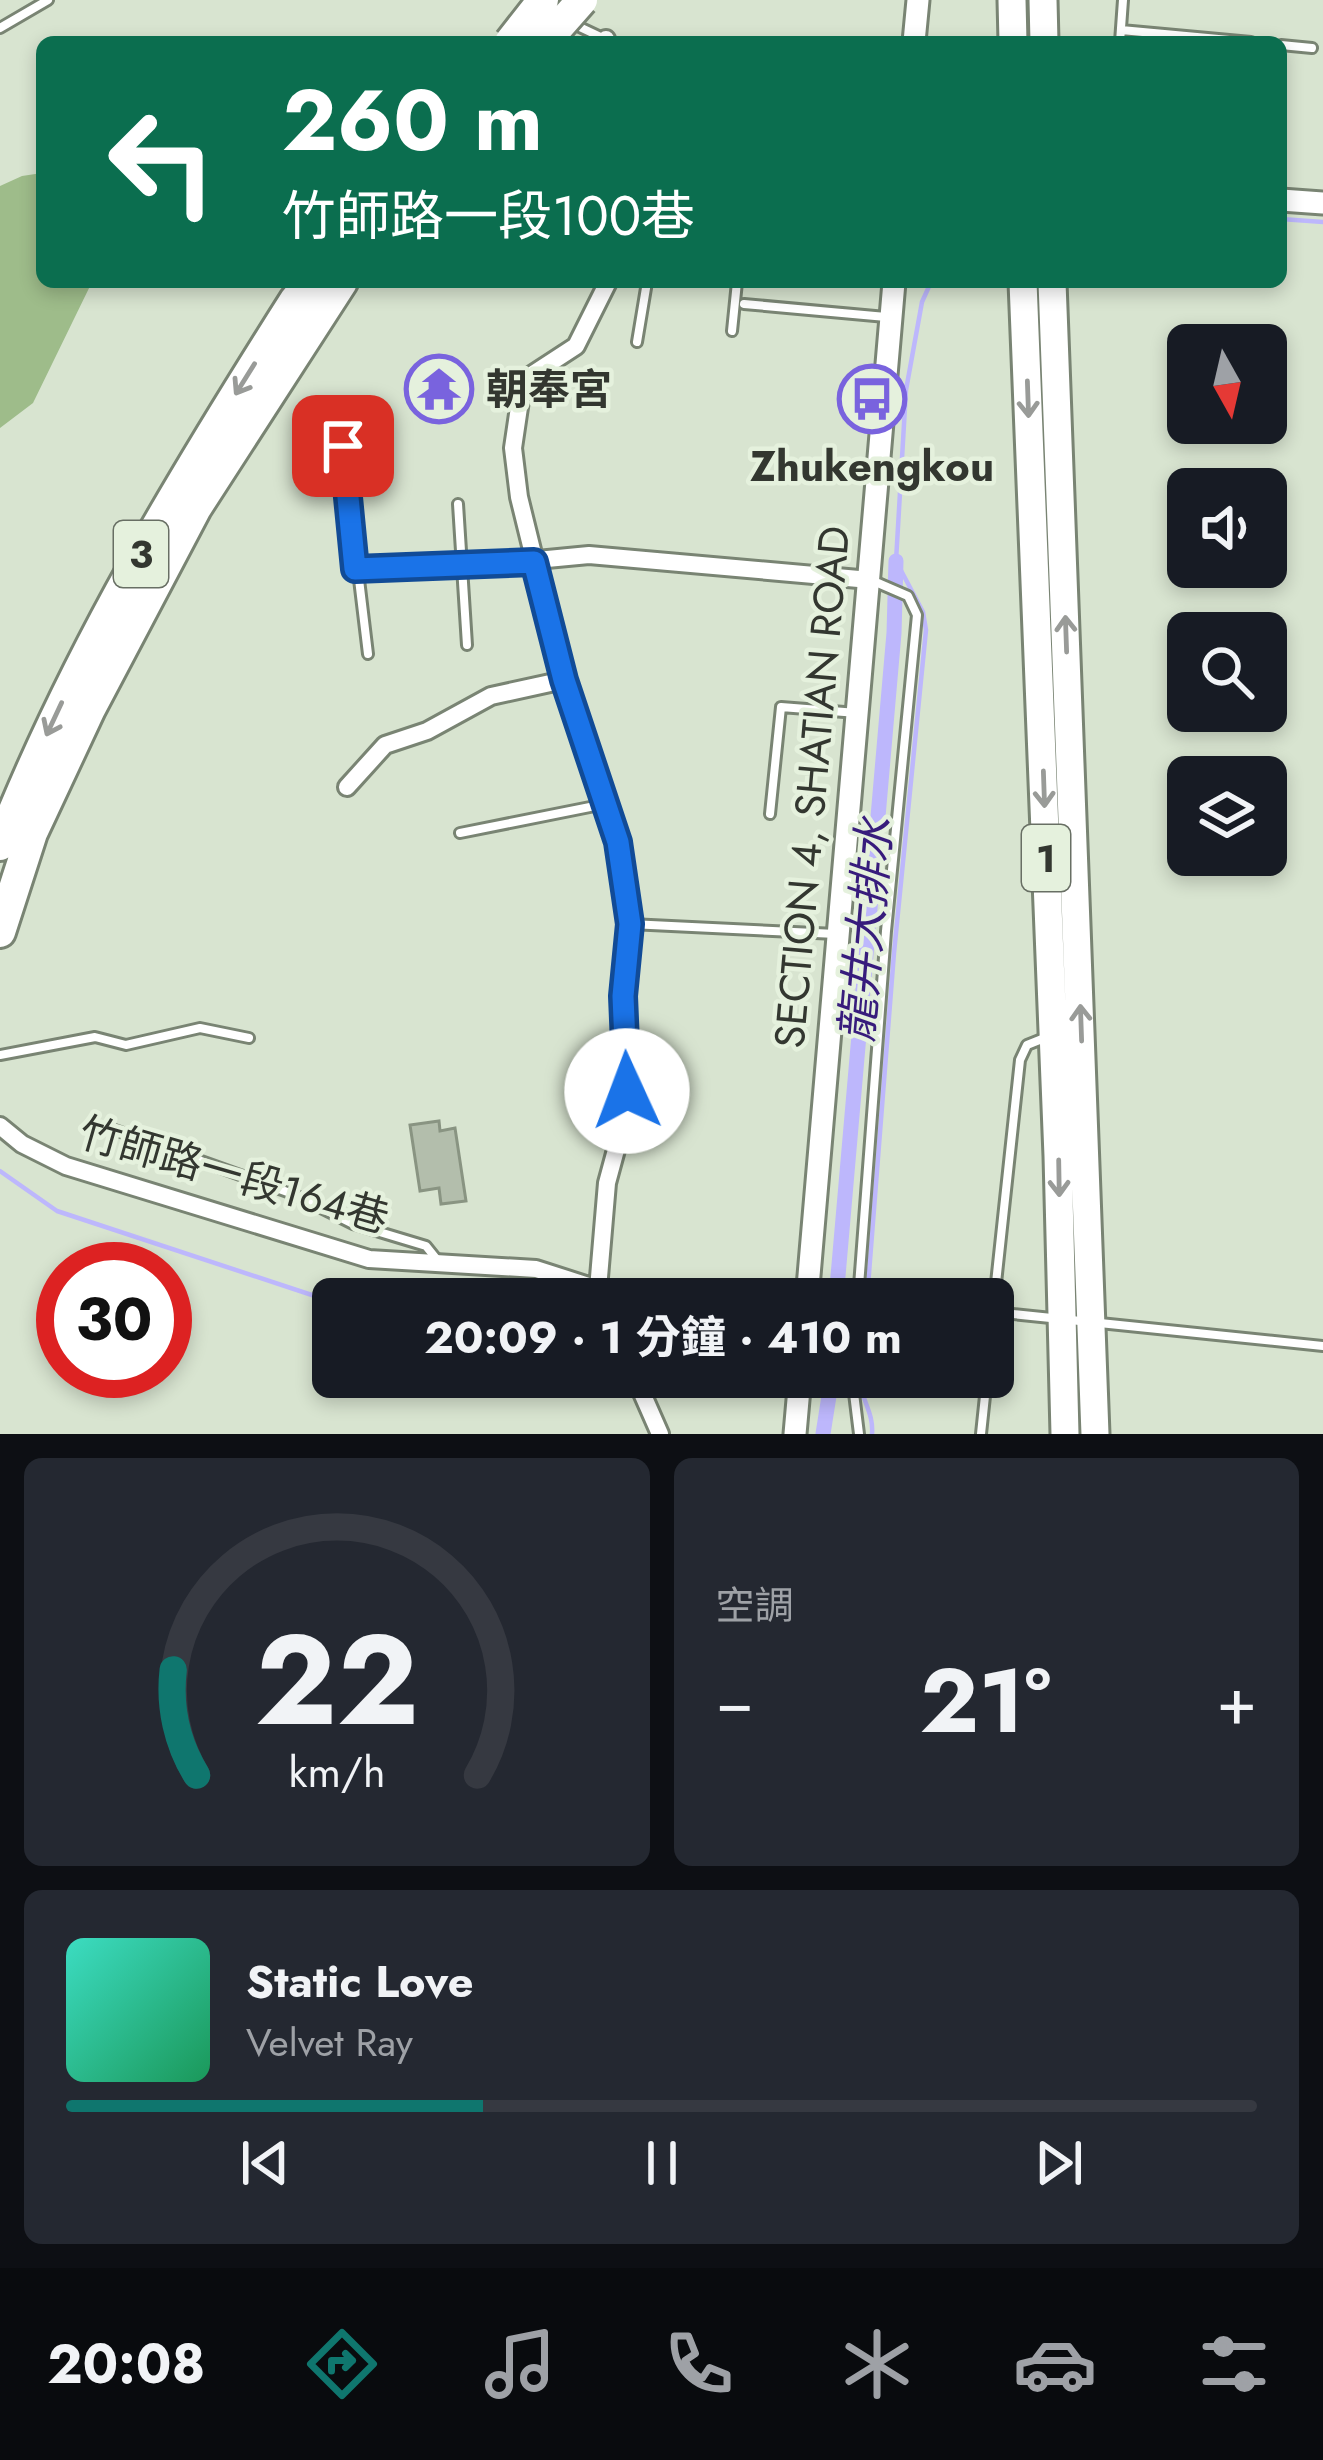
<!DOCTYPE html>
<html lang="zh-TW">
<meta charset="utf-8">
<style>
body{margin:0;font-family:Jost,"Noto Sans TC",sans-serif;background:#242831;color:#f1f3f6;height:100vh;display:flex;flex-direction:column;font-size:45px;white-space:nowrap}
*{box-sizing:border-box;margin:0}
p{font-size:39px;color:#9ea1a6}
.icon{flex:none;width:66px;height:66px;fill:none;stroke:currentColor;stroke-width:2;stroke-linecap:round;stroke-linejoin:round}
.map{position:relative;height:1434px;overflow:hidden}
.details{display:flex;flex-direction:column;gap:24px;padding:24px;background:#0d0f14;flex:1}
.details>*{flex:none}
.banner{position:absolute;left:36px;top:36px;width:1251px;height:252px;border-radius:18px;box-shadow:0 6px 18px #0003;background:#0b6e4f;color:#fff;overflow:hidden}
.needle{width:78px;rotate:172deg}
.controls{position:absolute;left:1167px;top:324px;display:grid;gap:24px}
.controls a{display:grid;place-items:center;width:120px;height:120px;border-radius:18px;background:#171b24;box-shadow:0 6px 18px #0003;font-size:60px}
.speed{position:absolute;left:36px;top:1242px;display:flex;gap:24px;font-size:60px;font-weight:700;text-align:center}
.speed>*{display:grid;place-content:center;width:156px;height:156px;border-radius:50%;background:#171b24;box-shadow:0 6px 18px #0003;line-height:1}
.speed .limit{border:18px solid #d22;background:#fff;color:#111}
.pin{position:absolute;display:grid;place-items:center;width:102px;height:102px;color:#fff;margin:-51px;border-radius:24px;box-shadow:0 6px 18px #0006}
.me{position:absolute;width:132px;margin:-66px;rotate:358deg;stroke-linejoin:round;filter:drop-shadow(0 0 9px #0008)}
.turn{display:flex;align-items:center;gap:42px;height:252px;padding:0 48px;font-size:54px}
.turn .icon{width:156px;height:156px;stroke-width:2.5}
.turn b{display:block;font-size:84px;line-height:102px}
.big{font-size:90px;font-weight:700;line-height:1.1}
.details .widget{flex:1;display:flex;flex-direction:column;justify-content:center;gap:18px;min-width:0;padding:0 42px;border-radius:18px;background:#242831}
.details .dial{align-items:center;gap:0}
.dial svg{height:312px;overflow:visible;fill:none;stroke:#363941;stroke-width:7;stroke-linecap:round;text-anchor:middle}
.dial text{fill:#f1f3f6;stroke:none}
.song{display:flex;align-items:center;gap:36px}
.cover{width:144px;height:144px;border-radius:18px;background:linear-gradient(135deg,hsl(170 70% 55%),hsl(150 70% 35%))}
.played{height:12px;border-radius:6px;background:linear-gradient(90deg,#0f766e 35%,#363941 35%)}
.keys{display:flex;justify-content:space-around;direction:ltr}
.heat{display:flex;justify-content:space-between;align-items:center;font-size:66px;direction:ltr}
.details .tiles{flex:1;display:grid;gap:24px;grid-template-columns:1fr 1fr}
.widget:last-child{grid-column:span 2}
.trip{position:absolute;left:312px;top:1278px;width:702px;height:120px;border-radius:18px;background:#171b24;box-shadow:0 6px 18px #0003;font-weight:700;line-height:120px;text-align:center}
.menu{display:flex;height:192px;justify-content:space-around;align-items:center;background:#090b0e;color:#9ea1a6}
.menu .icon{width:84px;height:84px}
.menu .selected{color:#0f766e}
.menu b{font-size:54px;color:#f1f3f6}
.map>svg:first-child{display:block}
.green{fill:#9ebc8a}
.lines{fill:none;stroke-linecap:round;stroke-linejoin:round}
.stream{stroke:#bdb7fc;stroke-width:4.5}
.canal{stroke:#bdb7fc;stroke-width:15}
.building{fill:#b3beac;stroke:#899482;stroke-width:3}
.service-casing{stroke:#798473;stroke-width:14}
.minor-casing{stroke:#798473;stroke-width:22}
.tertiary-casing{stroke:#798473;stroke-width:27}
.primary-casing{stroke:#798473;stroke-width:33}
.motorway-casing{stroke:#798473;stroke-width:36}
.service{stroke:#fff;stroke-width:8}
.minor{stroke:#fff;stroke-width:16}
.tertiary{stroke:#fff;stroke-width:21}
.primary{stroke:#fff;stroke-width:27}
.motorway{stroke:#fff;stroke-width:30}
.motorway-bridge-casing{stroke:#798473;stroke-width:36;stroke-linecap:butt}
.motorway-bridge{stroke:#fff;stroke-width:30}
.oneway{stroke:#999b98}
.route-casing{stroke:#114b97;stroke-width:30}
.route{stroke:#1a73e8;stroke-width:21}
.labels{text-anchor:middle;dominant-baseline:central;stroke-width:9;stroke-linejoin:round;paint-order:stroke}
.shield{fill:#e5f1dd;stroke:#686f64;stroke-width:3}
.shield-label{font-size:39px;font-weight:bold;fill:#333730}
.poi-label{font-size:42px;font-weight:bold;fill:#333730;stroke:#e5f1dd;text-anchor:start}
.street-label{font-size:42px;fill:#333730;stroke:#e5f1dd}
.water-label{font-size:45px;font-style:italic;fill:#371c7c;stroke:#e5f1dd}
</style>
<div class="map">
<svg width="1323" height="1434" viewBox="0 0 1323 1434">
<rect width="100%" height="100%" fill="#d8e4d0"/>
<path class="green" d="M42,173V282H92L33,403L0,428V186L22,176Z"/>
<g class="lines">
<path class="stream" d="M1281,219L1323,222
M0,1171L57,1211L333,1302
M867,1299L894,953L926,630L923,612L896,561L906,390L922,302L931,282
M861,1377C859,1398 874,1411 872,1434"/>
<path class="canal" d="M836,1299L894,633L896,561
M823,1434L832,1377"/>
</g>
<path class="building" d="M439,1121L440,1131L455,1128L466,1201L441,1204L439,1188L420,1191L410,1125Z"/>
<g class="lines">
<defs>
<path id="service" d="M569,22L605,39
M0,28L48,0
M1121,30L1251,42
M1120,42L1123,0
M1281,45L1312,48
M744,304L886,317
M732,331L737,282
M637,342L647,282
M338,405L368,654
M458,504L467,645
M770,814L781,707L857,713
M460,833L605,804
M630,924L836,934
M0,1055L95,1037L126,1045L200,1028L249,1038
M115,1130L293,1194L353,1224L426,1246L438,1261
M809,1298L832,1299
M858,1299L886,931L917,615L908,596L871,580
M993,1311L1020,1060L1027,1045L1047,1037
M993,1312L1323,1346
M852,1377L859,1434
M981,1434L987,1377"/>
<path id="minor" d="M606,39V42
M355,569L463,567L589,555L870,580
M347,787L385,745L427,731L491,696L564,680
M0,1126L22,1144L66,1166L369,1259L536,1269L598,1289
M602,1299L598,1289L607,1183L623,1124L627,1091L623,996L630,924L618,841L564,680L519,497L513,448L522,387L530,376L576,346L608,282
M635,1377L660,1434"/>
<path id="tertiary" d="M914,42L918,0
M1281,200L1323,203
M807,1299L894,282
M795,1434L800,1377"/>
<path id="primary" d="M1012,0L1013,42
M1043,0L1044,42
M1023,282L1058,1156L1065,1434
M1052,282L1095,1434"/>
<path id="motorway" d="M0,845C76,652 184,475 295,300L310,282
M0,932L32,833L90,709L196,508L342,282"/>
</defs>
<use href="#service" class="service-casing"/>
<use href="#minor" class="minor-casing"/>
<use href="#tertiary" class="tertiary-casing"/>
<use href="#primary" class="primary-casing"/>
<use href="#motorway" class="motorway-casing"/>
<use href="#service" class="service"/>
<use href="#minor" class="minor"/>
<use href="#tertiary" class="tertiary"/>
<use href="#primary" class="primary"/>
<use href="#motorway" class="motorway"/>
<defs>
<path id="motorway-bridge" d="M510,42L543,0
M545,42L582,0"/>
</defs>
<use href="#motorway-bridge" class="motorway-bridge-casing"/>
<use href="#motorway-bridge" class="motorway-bridge"/>
</g>
<defs><path id="oneway-shaft" d="M-6 0H5M1.5-3L5.5 0L1.5 3" fill="none" stroke-width="1.6" stroke-linecap="round" stroke-linejoin="round" transform="scale(3)"/></defs>
<g class="oneway">
<use href="#oneway-shaft" transform="translate(245 379) rotate(122)"/>
<use href="#oneway-shaft" transform="translate(1028 399) rotate(88)"/>
<use href="#oneway-shaft" transform="translate(1066 634) rotate(-92)"/>
<use href="#oneway-shaft" transform="translate(54 719) rotate(115)"/>
<use href="#oneway-shaft" transform="translate(1044 789) rotate(88)"/>
<use href="#oneway-shaft" transform="translate(1081 1023) rotate(-92)"/>
<use href="#oneway-shaft" transform="translate(1059 1178) rotate(89)"/>
</g>
<g class="lines">
<defs>
<path id="route" d="M343,446L355,569L534,562L564,680L618,842L630,924L623,996L627,1091"/>
</defs>
<use href="#route" class="route-casing"/>
<use href="#route" class="route"/>
</g>
<defs>
<symbol id="temple-ring" viewBox="-11 -11 22 22"><circle r="9.5" fill="#e5f1dd" stroke="#7963de" stroke-width="1.5"/><path d="M0-6L5-2H3V0L6.5 2.5H4V6H1.5V3h-3V6H-4V2.5H-6.5L-3 0V-2H-5Z" fill="#7963de"/></symbol>
<symbol id="bus-ring" viewBox="-11 -11 22 22"><circle r="9.5" fill="#e5f1dd" stroke="#7963de" stroke-width="1.5"/><path d="M-5-6H5V4H4V6H2V4H-2V6H-4V4H-5ZM-3.5-4V0h7V-4ZM-3.5 1.2v1.5H-2V1.2ZM2 1.2v1.5H3.5V1.2Z" fill="#7963de"/></symbol>
</defs>
<g fill-rule="evenodd">
<use href="#temple-ring" x="401" y="351" width="76" height="76"/>
<use href="#bus-ring" x="834" y="361" width="76" height="76"/>
</g>
<g class="labels">
<g class="shield">
<rect x="114" y="521" width="54" height="66" rx="9"/>
<rect x="1022" y="825" width="48" height="66" rx="9"/>
</g>
<g class="shield-label">
<text x="141" y="554">3</text>
<text x="1046" y="858">1</text>
</g>
<g class="poi-label">
<text x="486" y="389">朝奉宮</text>
<text x="872" y="466" text-anchor="middle">Zhukengkou</text>
</g>
<g class="street-label">
<text transform="translate(812 787) rotate(-85)">SECTION 4, SHATIAN ROAD</text>
<text transform="translate(234 1175) rotate(16)">竹師路一段164巷</text>
</g>
<g class="water-label">
<text transform="translate(866 930) rotate(-85)">龍井大排水</text>
</g>
</g>
</svg>
<div class="controls">
<a><svg class="needle" viewBox="-14 -14 28 28"><path d="M0-13l5 13h-10z" fill="#e53935"/><path d="M0 13l5-13h-10z" fill="#9ea1a6"/></svg></a>
<a><svg class="icon" aria-label="sound" viewBox="0 0 24 24"><path d="M4 9h4l5-4v14l-5-4H4zM17 9q2 3 0 6"/></svg></a>
<a><svg class="icon" aria-label="search" viewBox="0 0 24 24"><circle cx="10" cy="10" r="6"/><path d="M15 15l6 6"/></svg></a>
<a><svg class="icon" aria-label="layers" viewBox="0 0 24 24"><path d="M12 4l9 5-9 5-9-5zM3 14l9 5 9-5"/></svg></a>
</div>
<div class="speed"><div class="limit">30</div></div>
<div class="pin" style="left:343px;top:446px;background:#d93025"><svg class="icon" aria-label="arrive" viewBox="0 0 24 24"><path d="M6 21V4h12l-3 4 3 4H6"/></svg></div>
<svg class="me" style="left:627px;top:1091px" viewBox="-20 -20 40 40"><circle r="19" fill="#fff"/><path d="M0-13L10 11 0 6-10 11z" fill="#1a73e8"/></svg>
<div class="trip">20:09 · 1 分鐘 · 410 m</div>
<div class="banner">
<div class="turn"><svg class="icon" aria-label="left" viewBox="0 0 24 24"><path d="M17 20v-9H6M10 6l-5 5 5 5"/></svg><div><b>260 m</b>竹師路一段100巷</div></div>
</div>
</div>
<section class="details">
<div class="tiles">
<div class="widget dial"><svg viewBox="0 0 100 80">
<path d="M14 69A42 42 0 1 1 86 69"/>
<path d="M14 69A42 42 0 0 1 8 42" stroke="#0f766e"/>
<text x="50" y="56" font-size="32" font-weight="700">22</text>
<text x="50" y="72" font-size="11">km/h</text>
</svg></div>
<div class="widget"><p>空調</p>
<div class="heat"><a>−</a><b class="big">21°</b><a>+</a></div>
</div>
<div class="widget">
<div class="song"><i class="cover"></i><div><b>Static Love</b><p>Velvet Ray</p></div></div>
<div class="played"></div>
<div class="keys"><svg class="icon" aria-label="previous" viewBox="0 0 24 24"><path d="M18 5L8 12l10 7zM5 5v14"/></svg><svg class="icon" aria-label="pause" viewBox="0 0 24 24"><path d="M8 5v14M16 5v14"/></svg><svg class="icon" aria-label="next" viewBox="0 0 24 24"><path d="M6 5l10 7-10 7zM19 5v14"/></svg></div>
</div>
</div>
</section>
<nav class="menu">
<b>20:08</b>
<svg class="icon selected" aria-label="directions" viewBox="0 0 24 24"><path d="M12 3l9 9-9 9-9-9zM9 14v-3h6M13 9l2 2-2 2"/></svg>
<svg class="icon" aria-label="music" viewBox="0 0 24 24"><path d="M9 18V5l10-2v13"/><circle cx="6" cy="18" r="3"/><circle cx="16" cy="16" r="3"/></svg>
<svg class="icon" aria-label="phone" viewBox="0 0 24 24"><path d="M5 4h4l2 5-3 2q2 4 5 5l2-3 5 2v4C11 20 4 13 5 4z"/></svg>
<svg class="icon" aria-label="climate" viewBox="0 0 24 24"><path d="M12 3v18M4 7l16 10M4 17L20 7"/></svg>
<svg class="icon" aria-label="car" viewBox="0 0 24 24"><path d="M5 17H2v-5l4-1 3-4h7l3 4 3 1v5h-3M9 17h6M6 11h13"/><circle cx="7" cy="17" r="2"/><circle cx="17" cy="17" r="2"/></svg>
<svg class="icon" aria-label="filters" viewBox="0 0 24 24"><path d="M4 7h16M4 17h16"/><circle cx="9" cy="7" r="2"/><circle cx="15" cy="17" r="2"/></svg>
</nav>
